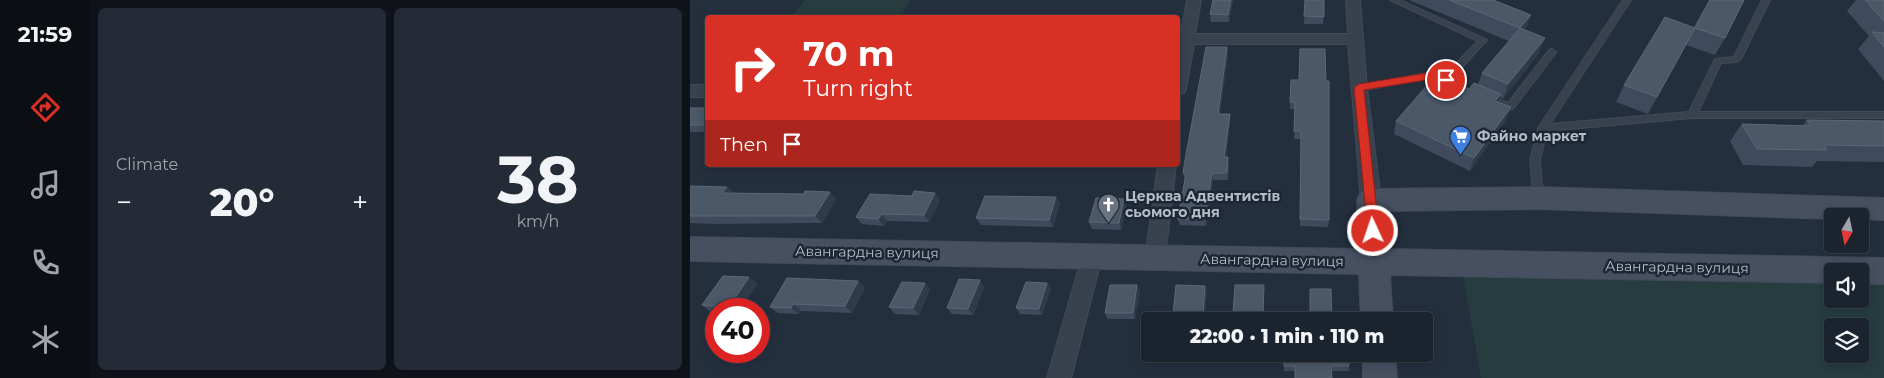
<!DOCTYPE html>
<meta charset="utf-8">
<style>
body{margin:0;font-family:Montserrat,sans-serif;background:#242b36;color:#f1f3f6;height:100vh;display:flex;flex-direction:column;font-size:19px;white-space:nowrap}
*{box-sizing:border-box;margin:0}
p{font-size:16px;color:#a0a4aa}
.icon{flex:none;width:28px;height:28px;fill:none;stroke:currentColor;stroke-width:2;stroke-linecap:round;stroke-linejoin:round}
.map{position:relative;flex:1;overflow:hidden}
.sheet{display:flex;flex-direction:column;gap:8px;padding:8px;background:#0f1319;width:600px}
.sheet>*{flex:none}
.top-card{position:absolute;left:15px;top:15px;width:475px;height:152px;border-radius:5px;box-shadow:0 2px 8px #0003,0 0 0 1px #39404a;background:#d93025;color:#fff;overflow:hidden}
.needle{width:32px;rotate:189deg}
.buttons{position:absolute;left:1134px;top:208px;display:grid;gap:10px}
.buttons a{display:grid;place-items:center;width:45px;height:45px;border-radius:5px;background:#1b232e;box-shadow:0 2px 8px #0003,0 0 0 1px #39404a;font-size:25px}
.speed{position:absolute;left:15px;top:298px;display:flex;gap:10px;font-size:25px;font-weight:700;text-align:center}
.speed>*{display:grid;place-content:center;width:65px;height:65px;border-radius:50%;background:#1b232e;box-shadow:0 2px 8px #0003,0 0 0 1px #39404a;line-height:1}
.speed .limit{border:8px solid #d22;background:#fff;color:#111}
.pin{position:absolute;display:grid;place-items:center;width:42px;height:42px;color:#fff;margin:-21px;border:2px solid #fff;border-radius:50%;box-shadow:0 1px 5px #0007}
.me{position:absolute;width:55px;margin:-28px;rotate:357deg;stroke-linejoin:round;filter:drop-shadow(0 0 4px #0008)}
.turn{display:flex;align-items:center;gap:18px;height:105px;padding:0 15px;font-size:22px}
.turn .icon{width:65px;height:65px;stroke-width:2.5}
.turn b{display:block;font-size:35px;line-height:42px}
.then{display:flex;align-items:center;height:48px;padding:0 15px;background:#0003;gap:10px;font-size:19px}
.big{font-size:38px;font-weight:800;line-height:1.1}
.sheet .widget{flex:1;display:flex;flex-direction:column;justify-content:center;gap:8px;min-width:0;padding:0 18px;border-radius:8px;background:#242b36}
.sheet .dial{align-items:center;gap:0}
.dial b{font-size:65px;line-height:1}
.heat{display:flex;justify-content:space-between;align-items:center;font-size:28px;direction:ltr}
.sheet .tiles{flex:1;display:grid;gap:8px;grid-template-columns:repeat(2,1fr)}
.trip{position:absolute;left:451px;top:312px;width:292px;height:50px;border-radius:5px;background:#1b232e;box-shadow:0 2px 8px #0003,0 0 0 1px #39404a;font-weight:800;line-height:50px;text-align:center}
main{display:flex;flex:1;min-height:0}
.tab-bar{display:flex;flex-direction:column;width:90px;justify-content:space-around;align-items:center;background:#0b0e12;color:#a0a4aa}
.tab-bar .icon{width:35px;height:35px}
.tab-bar .active{color:#d93025}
.tab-bar b{font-size:22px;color:#f1f3f6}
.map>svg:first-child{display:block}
.green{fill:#263c3f;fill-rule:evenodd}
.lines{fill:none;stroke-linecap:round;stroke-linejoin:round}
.lane-casing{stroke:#414a57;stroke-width:2}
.street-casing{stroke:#414a57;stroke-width:2}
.secondary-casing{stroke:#414a57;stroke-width:2}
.lane{fill:#38414e;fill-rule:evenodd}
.street{fill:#38414e;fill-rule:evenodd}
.secondary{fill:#465061;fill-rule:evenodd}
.wall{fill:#3f4b5c}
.shaded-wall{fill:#2f3b4b}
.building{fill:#4b5868;stroke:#5c6777}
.route{fill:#d93025;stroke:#8d1f18}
.labels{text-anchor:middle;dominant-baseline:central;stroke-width:5;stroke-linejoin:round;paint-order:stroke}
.poi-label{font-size:14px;font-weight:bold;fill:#b4bcc9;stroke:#1d2633;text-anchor:start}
.street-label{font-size:14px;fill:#b4bcc9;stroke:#1d2633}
</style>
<main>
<nav class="tab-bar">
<b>21:59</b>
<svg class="icon active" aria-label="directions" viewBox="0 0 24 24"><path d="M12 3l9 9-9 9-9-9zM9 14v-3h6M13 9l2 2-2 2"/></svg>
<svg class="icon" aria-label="music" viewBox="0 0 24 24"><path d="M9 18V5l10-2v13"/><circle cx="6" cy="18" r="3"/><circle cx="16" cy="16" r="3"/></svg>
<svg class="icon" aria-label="phone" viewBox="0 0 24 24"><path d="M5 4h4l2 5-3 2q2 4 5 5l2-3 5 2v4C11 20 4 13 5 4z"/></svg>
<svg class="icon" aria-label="climate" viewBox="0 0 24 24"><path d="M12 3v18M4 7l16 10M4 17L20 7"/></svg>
</nav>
<section class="sheet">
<div class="tiles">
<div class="widget"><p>Climate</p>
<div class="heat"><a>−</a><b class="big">20°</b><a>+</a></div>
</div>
<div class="widget dial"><b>38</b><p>km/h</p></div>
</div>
</section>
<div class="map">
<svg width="1194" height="378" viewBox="0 0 1194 378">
<rect width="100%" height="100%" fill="#242f3e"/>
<path class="green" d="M115,0H221L210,17H101Z
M771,264L1142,274V299H1170V275L1194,276V378H791ZM1142,326H1170V354H1142Z"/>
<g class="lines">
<defs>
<path id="lane" d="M700,0H710L797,40L761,79V83L758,84L742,78L669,91L666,90L665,88L666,86L669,85L743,72L754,76L788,41Z
M933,0H941L860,124L999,112L1025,59L1044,57L1072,0H1080L1051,59L1047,62L1031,63L1008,112H1194V118H1002L857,131L850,160L853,198L852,201H844L840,160L848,128Z
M862,49L866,52L865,54L823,109L820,110L805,104L804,102L808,99L818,103L859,50Z"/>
<path id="street" d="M497,0H511L505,34H658L656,0H670L677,88L691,200L688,205L681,207L674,205L671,200L658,44H504L496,89L494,93L488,95V49Z
M0,85H18V97H0Z
M468,165H486L475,258L472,264L465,267L458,264L455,258Z
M402,248L409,251L412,257L381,378H357L392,257L395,251Z"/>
<path id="secondary" d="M848,187L1194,198V220L1170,219V216H1142V219L848,209L696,211L698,249L1194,258V284H1170V271H1142V283L700,275L703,321H671L669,274L0,261V237L669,249L667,200L671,192L681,189Z
M673,354H705L707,378H673Z"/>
</defs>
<use href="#lane" class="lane-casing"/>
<use href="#street" class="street-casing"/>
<use href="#secondary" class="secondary-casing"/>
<use href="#lane" class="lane"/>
<use href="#street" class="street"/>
<use href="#secondary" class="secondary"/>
</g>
<path class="wall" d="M543,0L539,22H521L520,14Z
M615,0H634L633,24H614Z
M719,0H803L835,30L855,38L849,53L813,99L810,97L808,102L821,107L816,120L780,171L704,134L706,121L788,85L792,73L819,41Z
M1019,0H1054L1035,38L1025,55L996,45L967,97L958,114L926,102L934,85L1004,27Z
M1166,0H1194V81L1168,49L1179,36L1157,11Z
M537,47L538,54L530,114H540V121L536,157H538L539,163L538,180H523L516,226L490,225L488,219L495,179L493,173Z
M601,80L636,81L639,220L638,227L610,226L611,139H604L605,109H600Z
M0,108H18V132H0Z
M1117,120L1194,121V162L1127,161L1122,167L1053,165L1040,141L1052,124L1112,126Z
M0,186L37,187L44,193L146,199L132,223L23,224L0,223Z
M366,197L370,204L363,227L291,225L286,218Z
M250,200L239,222L197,221L194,226L172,224L166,217Z
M436,206L431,230L402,229L399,222Z
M59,277L67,284L50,309H26V312H21L12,305Z
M168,281L175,288L162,313L111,311L109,314L88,313L80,307Z
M235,283L240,289L229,315L205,314L199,307Z
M447,285L450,292L445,319H418L415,313Z
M294,287L283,315L262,314L257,308Z
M361,289L352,315L330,314L326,308Z
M517,292L514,320H485L483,314Z
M574,292V320H544L543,314Z
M594,354L659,366V371H594Z"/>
<path class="shaded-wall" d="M541,0H543L539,22L538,15Z
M841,15L836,30L825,43L830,28Z
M855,38L849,53L813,99L818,84Z
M537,47L538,54L529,121L528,114Z
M811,94L807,106L805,101Z
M821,107L816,120L780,171L784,158Z
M540,114V121L535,163L534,157Z
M538,157L539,163L538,180L537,173Z
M522,173L523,180L516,226L515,219Z
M37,187L45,194L32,193Z
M140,192L146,199L132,223L125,216Z
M245,193L250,200L239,222L234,215Z
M366,197L370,204L363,227L359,220Z
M434,199L436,206L431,230L429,223Z
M192,214L197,221L194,226L188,219Z
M59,277L67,284L50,309H41L39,307Z
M290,280L294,287L283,315L278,309Z
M168,281L175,288L162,313L155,306Z
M235,283L240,289L229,315L223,308Z
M357,283L361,289L352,315L349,309Z
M447,285L450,292L445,319L443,313Z
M515,286L517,292L514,320L513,314Z
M103,304L111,311L109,314L101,308Z"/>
<path class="building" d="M523,0H541L538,15L520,14Z
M615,0H634V17L614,16Z
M759,0H803L841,15L830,28Z
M1020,0H1054L1035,38L1005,28Z
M1175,0H1194V21Z
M975,17L1005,28L967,97L934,85Z
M830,28L855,38L818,84L792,73Z
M1182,32L1194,33V47Z
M516,47H537L528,114H540L534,157H538L537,173H522L515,219H488L496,173H493L495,160Z
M610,49H635L636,81H639V220L610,219L611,131H604L605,102H600L601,80H609Z
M746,75L779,89L784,83L811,94L805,101L821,107L784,158L706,121Z
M0,108H18V125H0Z
M1117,120L1194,121V146L1134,145L1137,150L1067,149L1052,124L1121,126Z
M0,186L37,187L32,193L114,194L115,191L140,192L125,216H0Z
M224,191L245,193L234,215L192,214L188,219L166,217L180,194L222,196Z
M295,196L366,197L359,220L286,218Z
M406,198L434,199L429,223L399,222Z
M33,276L59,277L39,307L12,305Z
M97,278L168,281L155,306L103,304L101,308L80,307Z
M269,279L290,280L278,309L257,308Z
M212,282L235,283L223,308L199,307Z
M336,282L357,283L349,309L326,308Z
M420,285H447L443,313H415Z
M486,285L515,286L513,314H483Z
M545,285H574L573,314H543Z
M620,289H641L642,321H620Z
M594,354H659V366H641L642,378H605V366H594Z"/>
<path class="route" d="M743,72L761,80L756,84L742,79L674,90L689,231L687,235H678L664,88L669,84Z"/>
<defs>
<symbol id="supermarket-pin" viewBox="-11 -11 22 30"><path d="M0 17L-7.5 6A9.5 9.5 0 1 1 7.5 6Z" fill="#3f7fe0" stroke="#1d2633"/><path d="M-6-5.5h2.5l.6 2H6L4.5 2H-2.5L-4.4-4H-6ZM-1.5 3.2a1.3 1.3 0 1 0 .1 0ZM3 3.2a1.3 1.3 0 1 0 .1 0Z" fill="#fff"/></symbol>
<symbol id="church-pin" viewBox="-11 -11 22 30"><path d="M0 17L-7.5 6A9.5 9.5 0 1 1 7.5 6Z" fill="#6b7280" stroke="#1d2633"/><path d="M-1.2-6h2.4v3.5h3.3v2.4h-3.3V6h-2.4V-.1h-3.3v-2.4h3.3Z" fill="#fff"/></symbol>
</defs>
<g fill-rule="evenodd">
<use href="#supermarket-pin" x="758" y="124" width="25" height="34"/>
<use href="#church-pin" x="406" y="192" width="25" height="34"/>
</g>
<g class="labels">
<g class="poi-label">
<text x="787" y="136">Файно маркет</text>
<text x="435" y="196">Церква Адвентистів<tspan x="435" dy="16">сьомого дня</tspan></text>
</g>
<g class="street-label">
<text transform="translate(177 252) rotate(1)">Авангардна вулиця</text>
<text transform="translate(582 260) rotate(1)">Авангардна вулиця</text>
<text transform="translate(987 267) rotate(1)">Авангардна вулиця</text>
</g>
</g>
</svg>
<div class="buttons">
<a><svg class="needle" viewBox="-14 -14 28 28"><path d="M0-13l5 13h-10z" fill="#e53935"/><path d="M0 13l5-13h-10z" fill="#a0a4aa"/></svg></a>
<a><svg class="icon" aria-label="sound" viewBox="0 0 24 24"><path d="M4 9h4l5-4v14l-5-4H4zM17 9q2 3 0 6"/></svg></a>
<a><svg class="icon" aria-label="layers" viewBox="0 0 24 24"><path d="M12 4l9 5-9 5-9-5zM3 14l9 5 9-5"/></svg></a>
</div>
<div class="speed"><div class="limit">40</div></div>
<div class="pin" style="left:756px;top:80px;background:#d93025"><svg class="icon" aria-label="arrive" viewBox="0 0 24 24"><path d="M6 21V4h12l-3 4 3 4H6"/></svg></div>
<svg class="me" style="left:683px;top:231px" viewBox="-20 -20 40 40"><circle r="17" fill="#d93025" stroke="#fff" stroke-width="3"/><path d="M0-11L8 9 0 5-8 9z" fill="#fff"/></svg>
<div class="trip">22:00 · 1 min · 110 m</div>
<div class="top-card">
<div class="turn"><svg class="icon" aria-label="right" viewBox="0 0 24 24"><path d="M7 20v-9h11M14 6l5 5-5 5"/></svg><div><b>70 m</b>Turn right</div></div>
<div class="then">Then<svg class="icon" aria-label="arrive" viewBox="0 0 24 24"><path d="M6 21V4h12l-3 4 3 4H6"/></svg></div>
</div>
</div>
</main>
